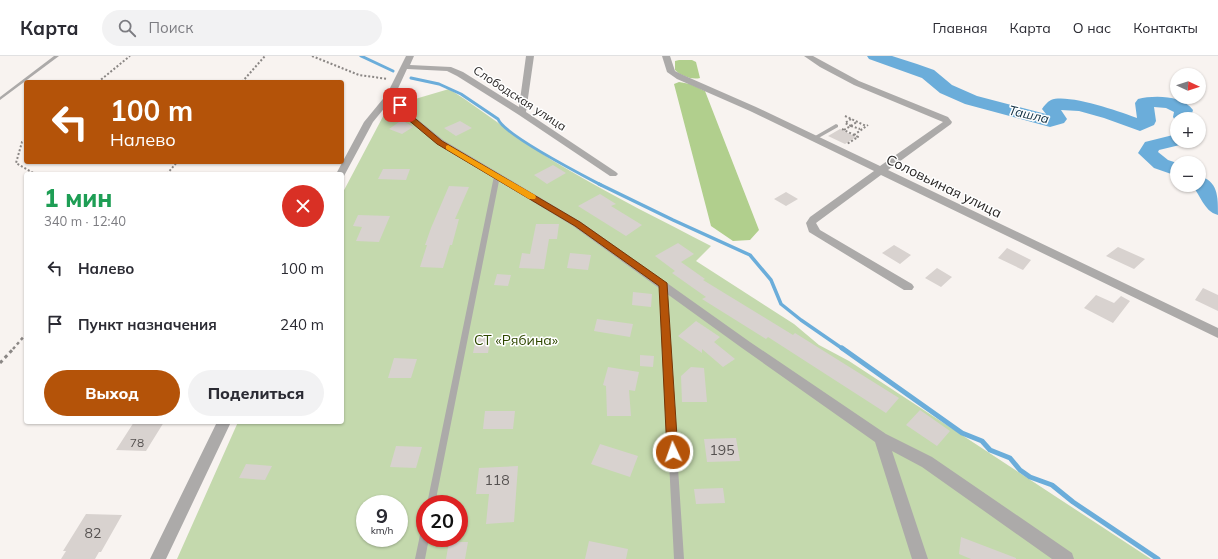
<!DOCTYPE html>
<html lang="ru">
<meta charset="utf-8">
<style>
body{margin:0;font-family:Mulish,sans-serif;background:#f2f2f3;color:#2b2b33;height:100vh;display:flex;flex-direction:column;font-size:15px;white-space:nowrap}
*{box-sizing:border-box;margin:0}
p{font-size:13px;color:#7c7c81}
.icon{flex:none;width:22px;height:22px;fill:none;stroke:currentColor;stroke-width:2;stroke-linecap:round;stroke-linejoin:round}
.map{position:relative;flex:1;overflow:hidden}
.drawer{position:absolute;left:24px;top:116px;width:320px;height:252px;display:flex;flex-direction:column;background:#fff;border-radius:4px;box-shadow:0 1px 3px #0004}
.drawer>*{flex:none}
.hud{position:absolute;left:24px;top:24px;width:320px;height:84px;border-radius:4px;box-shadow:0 1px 3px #0004;background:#b45309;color:#fff;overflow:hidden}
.needle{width:26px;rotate:93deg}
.buttons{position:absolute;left:1170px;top:12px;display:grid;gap:8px}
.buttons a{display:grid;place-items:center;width:36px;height:36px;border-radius:50%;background:#fff;box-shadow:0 1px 3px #0004;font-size:20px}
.speed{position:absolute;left:356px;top:439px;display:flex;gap:8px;font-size:20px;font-weight:700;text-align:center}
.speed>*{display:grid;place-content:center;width:52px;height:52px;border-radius:50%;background:#fff;box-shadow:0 1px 3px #0004;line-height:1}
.speed small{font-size:10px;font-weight:400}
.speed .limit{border:6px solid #d22;background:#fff;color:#111}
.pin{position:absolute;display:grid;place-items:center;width:34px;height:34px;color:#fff;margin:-17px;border-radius:8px;box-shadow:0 2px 6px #0006}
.me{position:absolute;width:44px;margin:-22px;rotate:357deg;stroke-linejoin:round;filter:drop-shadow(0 0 3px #0008)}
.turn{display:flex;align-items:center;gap:14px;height:84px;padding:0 20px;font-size:18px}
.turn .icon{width:52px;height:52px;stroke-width:2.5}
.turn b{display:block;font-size:28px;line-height:34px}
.round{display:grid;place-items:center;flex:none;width:42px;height:42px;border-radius:21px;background:#f2f2f3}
.head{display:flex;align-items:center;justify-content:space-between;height:68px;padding:0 20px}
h1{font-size:24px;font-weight:800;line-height:30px;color:#1e9e55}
.cta{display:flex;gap:8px;margin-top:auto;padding:8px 20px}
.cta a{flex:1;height:46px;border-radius:24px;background:#b45309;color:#fff;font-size:16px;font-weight:800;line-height:46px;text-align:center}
.cta a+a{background:#f2f2f3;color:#2b2b33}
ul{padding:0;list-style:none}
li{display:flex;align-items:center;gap:12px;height:56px;padding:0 20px}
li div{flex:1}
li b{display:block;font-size:15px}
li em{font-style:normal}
header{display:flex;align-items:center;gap:24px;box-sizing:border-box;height:56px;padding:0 20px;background:#fff;border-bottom:1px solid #e1e1e2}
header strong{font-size:19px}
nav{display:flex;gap:22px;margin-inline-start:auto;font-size:14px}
.search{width:280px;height:36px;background:#f2f2f3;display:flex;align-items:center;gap:10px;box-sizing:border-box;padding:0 14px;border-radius:22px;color:#7c7c81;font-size:15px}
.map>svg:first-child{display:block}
.green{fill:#c4d9ad;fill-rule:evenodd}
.forest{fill:#b1cf8d}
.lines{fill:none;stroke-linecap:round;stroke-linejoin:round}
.stream-far2{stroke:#6badda;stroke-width:3}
.stream-far1{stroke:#6badda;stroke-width:3.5}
.stream{stroke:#6badda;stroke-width:5}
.river{fill:#6badda;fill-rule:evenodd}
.building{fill:#d8d2cf}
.path-far2{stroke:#8b8785;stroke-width:2;stroke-dasharray:2 2;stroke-linecap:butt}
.path-far1{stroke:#8b8785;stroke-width:2.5;stroke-dasharray:3 3;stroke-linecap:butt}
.path{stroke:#8b8785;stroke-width:3;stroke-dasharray:3.5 3.5;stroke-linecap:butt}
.lane{fill:#acaaa9;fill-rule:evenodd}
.street{fill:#acaaa9;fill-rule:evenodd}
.route{fill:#b45309;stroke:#753606}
.slow{fill:#f59e0b}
.labels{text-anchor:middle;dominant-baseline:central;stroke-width:3;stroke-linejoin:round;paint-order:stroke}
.far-street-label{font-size:12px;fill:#292625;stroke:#fff}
.number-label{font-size:12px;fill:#555150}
.far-water-label{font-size:13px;font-style:italic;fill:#123043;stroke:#fff}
.street-label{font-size:14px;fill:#292625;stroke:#fff}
.park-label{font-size:14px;fill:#2f4800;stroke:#fff}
.near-number-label{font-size:14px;fill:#555150}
</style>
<header>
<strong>Карта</strong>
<div class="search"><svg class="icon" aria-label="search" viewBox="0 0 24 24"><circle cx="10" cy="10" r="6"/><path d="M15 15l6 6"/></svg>Поиск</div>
<nav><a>Главная</a><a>Карта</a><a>О нас</a><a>Контакты</a></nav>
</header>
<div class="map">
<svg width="1218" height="503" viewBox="0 0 1218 503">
<rect width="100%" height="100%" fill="#f8f3f0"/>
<path class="green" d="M 449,33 C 489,58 525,89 567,113 C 614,141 663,165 711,190 L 696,205 L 794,268 L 819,289 L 849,305 L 1151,503 L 177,503 L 238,366 L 342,366 L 342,138 L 388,51 ZM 365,448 L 399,448 L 399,482 L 365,482 ZM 425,448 L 459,448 L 459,482 L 425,482 Z"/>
<path class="forest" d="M 679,4 L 692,4 L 696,6 L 700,22 C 692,24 681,20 675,14 L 675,5 Z
M 679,26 L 690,28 L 705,35 L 759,174 L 750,184 L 733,185 L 711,170 L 674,28 Z"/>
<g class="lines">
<path class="stream-far2" d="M 361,0 L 393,15
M 411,22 L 439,28 L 461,38 L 498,63 C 504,79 582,119 601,129"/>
<path class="stream-far1" d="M 599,128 L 673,164 L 750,199 L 771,224 L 781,248 L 801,264 L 843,293"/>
<path class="stream" d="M 842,292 L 962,377 L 982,385 L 990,394 L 1010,402 L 1020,414 L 1030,421 L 1052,429 L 1073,446 L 1158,503"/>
<path class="river" d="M 867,0 L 892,0 L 917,8 L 934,14 L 952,29 L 977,40 L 1046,58 L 1042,53 C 1044,50 1047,46 1051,44 C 1067,37 1121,56 1137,62 L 1135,47 L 1138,43 C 1154,39 1182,39 1193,54 L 1191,61 L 1192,63 L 1177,63 L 1177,67 L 1173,61 L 1174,56 L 1166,52 L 1154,51 L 1156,65 L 1154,69 L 1140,75 L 1104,62 L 1079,55 L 1061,54 L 1067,63 L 1064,67 L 1050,71 L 965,48 L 940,37 L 922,22 L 869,3 Z
M 1177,78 L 1177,85 L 1186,85 L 1184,88 L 1159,94 L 1158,96 L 1168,104 L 1177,107 L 1177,120 L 1154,112 L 1138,97 L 1145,86 Z
M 1199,120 C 1218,125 1218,140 1218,159 C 1203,155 1201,138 1191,129 L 1199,129 Z"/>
</g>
<path class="building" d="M 402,64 L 413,71 L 402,78 L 389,73 Z
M 460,65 L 472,72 L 456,80 L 444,72 Z
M 840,73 L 856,81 L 845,88 L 828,80 Z
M 553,109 L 566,117 L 547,128 L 534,119 Z
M 383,113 L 410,113 L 406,124 L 378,123 Z
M 449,130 L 469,131 L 455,163 L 459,163 L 452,189 L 450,189 L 443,212 L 420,211 L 427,189 L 425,189 L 431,172 Z
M 786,136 L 798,143 L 786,150 L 774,143 Z
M 600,138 L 616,148 L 611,150 L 642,169 L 626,180 L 578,150 Z
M 358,159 L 390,160 L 379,186 L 356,185 L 362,171 L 353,170 Z
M 536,168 L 559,168 L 557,183 L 549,183 L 544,213 L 519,212 L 522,197 L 530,198 Z
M 678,187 L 694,198 L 681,206 L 705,223 L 703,224 L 793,279 L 795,277 L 899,342 L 886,357 L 768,281 L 766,283 L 702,243 L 706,241 L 672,217 L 675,215 L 655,200 Z
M 894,189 L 911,199 L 900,208 L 882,197 Z
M 1118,191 L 1145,203 L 1134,213 L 1106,200 Z
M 1007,192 L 1031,204 L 1023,214 L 998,202 Z
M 570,197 L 591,199 L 588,214 L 567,212 Z
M 937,212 L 952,221 L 941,231 L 925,222 Z
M 497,218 L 511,219 L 508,230 L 494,229 Z
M 1203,232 L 1218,239 L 1218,255 L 1195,244 Z
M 633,236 L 652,238 L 651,251 L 632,249 Z
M 1096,239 L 1114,247 L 1121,240 L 1130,245 L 1113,267 L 1084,252 Z
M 597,263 L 633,268 L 630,281 L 594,275 Z
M 696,265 L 720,281 L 714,286 L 735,303 L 723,311 L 702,293 L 702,297 L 678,280 Z
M 477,278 L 491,278 L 488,297 L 473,297 Z
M 640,299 L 654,300 L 653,311 L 640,310 Z
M 394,302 L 417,303 L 411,322 L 388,322 Z
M 608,311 L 639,316 L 635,335 L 629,334 L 631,360 L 607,360 L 606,330 L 603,329 Z
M 691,311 L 704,312 L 707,346 L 682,346 L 681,320 Z
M 920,354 L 950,375 L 937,390 L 906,369 Z
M 485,355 L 515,355 L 513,373 L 483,373 Z
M 134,366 L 164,366 L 146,395 L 116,394 Z
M 736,382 L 740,405 L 707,406 L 704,383 Z
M 600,388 L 638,400 L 630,421 L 591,408 Z
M 396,390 L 422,391 L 416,412 L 390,411 Z
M 246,408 L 272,410 L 265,424 L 239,422 Z
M 518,410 L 514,466 L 486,468 L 489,438 L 476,438 L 479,412 Z
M 723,432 L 725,447 L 696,448 L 694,433 Z
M 86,458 L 122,459 L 101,496 L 99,496 L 95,503 L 61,503 L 66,495 L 63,495 Z
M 961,481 L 1016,502 L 1016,503 L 971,503 L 959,498 Z
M 589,485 L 628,493 L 626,503 L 585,503 Z
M 449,486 L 468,486 L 465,503 L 446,503 Z"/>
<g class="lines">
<path class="path-far2" d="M 312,0 L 359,19 L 388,23
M 98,26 L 130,0
M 242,26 L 265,0
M 845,60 L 866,70
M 851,63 L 845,67 L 851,70
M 851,70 L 860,73
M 842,73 L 858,81 L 847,88
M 844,74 L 857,66
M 854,79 L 868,69
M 26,84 L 22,86 L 16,107 L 35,118
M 167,118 L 177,106"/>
<path class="path-far1" d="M 13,293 L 26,278"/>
<path class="path" d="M 0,307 L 14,292"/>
<path class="lane" d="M 54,0 L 59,0 L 0,44 L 0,41 Z
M 836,68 L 838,69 L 838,71 L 815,84 L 811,84 L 810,83 Z
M 497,118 L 500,120 L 435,448 L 427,448 L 494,120 Z
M 661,227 L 665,227 L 666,229 L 684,503 L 674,503 L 660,229 Z
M 425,475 L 425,482 L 429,482 L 425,503 L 415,503 L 420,479 L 422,476 Z"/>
<path class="street" d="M 406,0 L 414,0 L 410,9 L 451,11 L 463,16 L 519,51 L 526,0 L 534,0 L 526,56 L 616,116 L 618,118 L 616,120 L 610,120 L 519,59 L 457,20 L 447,15 L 407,13 L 395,39 L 411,58 L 443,84 L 581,166 L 750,286 L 886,378 L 932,401 L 1072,497 L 1074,503 L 1052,503 L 922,411 L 892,395 L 928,503 L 912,503 L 875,386 L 742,292 L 573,170 L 437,88 L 405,62 L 391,44 L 373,66 L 344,120 L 342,121 L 342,118 L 336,118 L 364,66 L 387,38 Z
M 662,0 L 670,0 L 675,15 L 683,19 L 756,51 L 880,110 L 943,66 L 854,29 L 820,11 L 804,0 L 813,0 L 859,25 L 948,61 L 952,66 L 951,68 L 888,114 L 1218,272 L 1218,282 L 881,119 L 816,167 L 820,174 L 912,228 L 914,231 L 912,234 L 904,234 L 809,176 L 806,167 L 810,161 L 874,115 L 750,55 L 677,23 L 667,16 Z
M 217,366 L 231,366 L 166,503 L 150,503 Z"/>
</g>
<path class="route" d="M 397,48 L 402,48 L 411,59 L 442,85 L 580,166 L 667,227 L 678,396 L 677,400 L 673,401 L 669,400 L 667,396 L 659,230 L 575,170 L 437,88 L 406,62 L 396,49 Z"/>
<path class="slow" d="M 448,89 L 535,139 L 536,141 L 535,143 L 529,143 L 446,93 L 446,90 Z"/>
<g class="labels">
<g class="far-street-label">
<text transform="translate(520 42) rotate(33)">Слободская улица</text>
</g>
<g class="number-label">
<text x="137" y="386">78</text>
</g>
<g class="far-water-label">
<text transform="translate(1029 58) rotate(13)">Ташла</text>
</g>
<g class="street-label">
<text transform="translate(944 130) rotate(26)">Соловьиная улица</text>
</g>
<g class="park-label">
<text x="516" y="284">СТ «Рябина»</text>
</g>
<g class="near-number-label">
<text x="722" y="394">195</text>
<text x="497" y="424">118</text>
<text x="93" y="477">82</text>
</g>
</g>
</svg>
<div class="buttons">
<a><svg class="needle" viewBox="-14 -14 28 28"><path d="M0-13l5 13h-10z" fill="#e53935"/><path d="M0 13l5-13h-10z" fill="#7c7c81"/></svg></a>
<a>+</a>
<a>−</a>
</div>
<div class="speed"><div>9<small>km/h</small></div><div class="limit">20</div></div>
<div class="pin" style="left:400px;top:49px;background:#d93025"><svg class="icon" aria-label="arrive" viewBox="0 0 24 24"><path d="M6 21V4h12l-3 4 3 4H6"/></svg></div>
<svg class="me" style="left:673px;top:396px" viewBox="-20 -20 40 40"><circle r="17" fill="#b45309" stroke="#fff" stroke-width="3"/><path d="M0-11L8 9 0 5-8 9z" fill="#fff"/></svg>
<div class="hud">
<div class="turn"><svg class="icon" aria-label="left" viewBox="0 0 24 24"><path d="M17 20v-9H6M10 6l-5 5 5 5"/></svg><div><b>100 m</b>Налево</div></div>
</div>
<section class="drawer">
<div class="head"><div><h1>1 мин</h1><p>340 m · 12:40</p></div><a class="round" style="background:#d93025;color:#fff"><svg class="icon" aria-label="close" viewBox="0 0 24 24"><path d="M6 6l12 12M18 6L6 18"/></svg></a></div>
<ul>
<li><svg class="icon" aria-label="left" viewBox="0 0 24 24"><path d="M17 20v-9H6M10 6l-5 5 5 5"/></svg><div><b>Налево</b></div><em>100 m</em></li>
<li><svg class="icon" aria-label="arrive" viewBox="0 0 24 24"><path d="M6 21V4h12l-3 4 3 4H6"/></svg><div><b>Пункт назначения</b></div><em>240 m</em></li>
</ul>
<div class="cta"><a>Выход</a><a>Поделиться</a></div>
</section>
</div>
